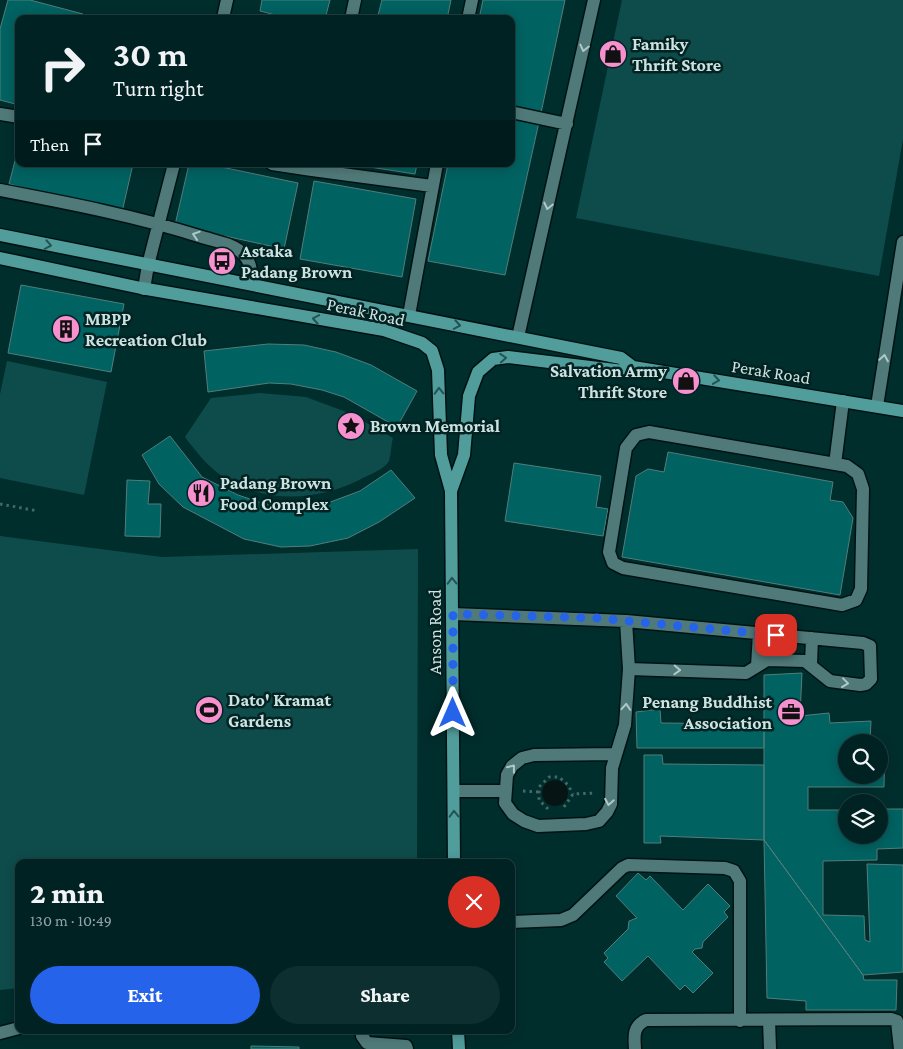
<!DOCTYPE html>
<meta charset="utf-8">
<style>
body{margin:0;font-family:"Crimson Pro",serif;background:#0e2f2f;color:#f1f3f6;height:100vh;display:flex;flex-direction:column;font-size:19px;white-space:nowrap}
*{box-sizing:border-box;margin:0}
p{font-size:16px;color:#95a4a5}
.icon{flex:none;width:28px;height:28px;fill:none;stroke:currentColor;stroke-width:2;stroke-linecap:round;stroke-linejoin:round}
.map{position:relative;flex:1;overflow:hidden}
.drawer{position:absolute;left:15px;top:859px;width:500px;height:175px;display:flex;flex-direction:column;background:#022;border-radius:10px;box-shadow:0 2px 12px #0003,0 0 0 1px #223f40}
.drawer>*{flex:none}
.hud{position:absolute;left:15px;top:15px;width:500px;height:152px;border-radius:10px;box-shadow:0 2px 12px #0003,0 0 0 1px #223f40;background:#022;color:#f1f3f6;overflow:hidden}
.buttons{position:absolute;left:838px;top:734px;display:grid;gap:10px}
.buttons a{display:grid;place-items:center;width:50px;height:50px;border-radius:50%;background:#022;box-shadow:0 2px 12px #0003,0 0 0 1px #223f40;font-size:25px}
.pin{position:absolute;display:grid;place-items:center;width:42px;height:42px;color:#fff;margin:-21px;border-radius:10px;box-shadow:0 2px 8px #0006}
.me{position:absolute;width:55px;margin:-28px;rotate:0deg;stroke-linejoin:round;filter:drop-shadow(0 0 4px #0008)}
.turn{display:flex;align-items:center;gap:18px;height:105px;padding:0 15px;font-size:22px}
.turn .icon{width:65px;height:65px;stroke-width:2.5}
.turn b{display:block;font-size:35px;line-height:42px}
.then{display:flex;align-items:center;height:48px;padding:0 15px;background:#0003;gap:10px;font-size:19px}
.round{display:grid;place-items:center;flex:none;width:52px;height:52px;border-radius:26px;background:#0e2f2f}
.head{display:flex;align-items:center;justify-content:space-between;height:85px;padding:0 15px}
h1{font-size:30px;font-weight:800;line-height:38px}
.primary-button{display:flex;gap:10px;margin-top:auto;padding:10px 15px}
.primary-button a{flex:1;height:58px;border-radius:30px;background:#2563eb;color:#fff;font-size:20px;font-weight:800;line-height:58px;text-align:center}
.primary-button a+a{background:#0e2f2f;color:#f1f3f6}
.map>svg:first-child{display:block}
.green{fill:#0e4c4b}
.water{fill:#071414}
.building{fill:#006261;stroke:#537d7b}
.lines{fill:none;stroke-linecap:round;stroke-linejoin:round}
.minor-casing{stroke:#011313;stroke-width:15}
.major-casing{stroke:#011313;stroke-width:15}
.path{stroke:#436968;stroke-width:3;stroke-dasharray:2.5 4;stroke-linecap:butt}
.minor{stroke:#507a79;stroke-width:12}
.major{stroke:#519d9c;stroke-width:12}
.oneway{stroke:#aec9c8}
.oneway2{stroke:#225453}
.route{stroke:#2563eb;stroke-width:9;stroke-dasharray:0 16.2}
.labels{text-anchor:middle;dominant-baseline:central;stroke-width:5;stroke-linejoin:round;paint-order:stroke}
.poi-label{font-size:18px;font-weight:bold;fill:#cde3e2;stroke:#022322;text-anchor:start}
.street-label{font-size:18px;fill:#cde3e2;stroke:#022322}
</style>
<div class="map">
<svg width="903" height="1049" viewBox="0 0 903 1049">
<rect width="100%" height="100%" fill="#002e2d"/>
<path class="green" d="M 622,0 L 903,0 L 903,139 L 879,276 L 576,218 Z
M 7,361 L 107,382 L 84,495 L 0,478 L 0,394 Z
M 260,393 L 306,397 L 349,413 L 393,438 C 391,445 391,455 389,461 C 385,468 374,473 367,476 C 323,500 269,506 225,478 C 208,467 197,453 185,437 L 211,398 Z
M 0,536 L 162,557 L 418,549 L 417,862 L 19,862 L 19,988 L 0,990 Z"/>
<path class="water" d="M542 793a13 13 0 1 1 26 0a13 13 0 1 1-26 0Z"/>
<path class="building" d="M 8,0 L 30,0 L 83,14 L 82,19 L 19,19 L 19,105 L 0,100 L 0,29 Z
M 262,0 L 330,0 L 325,19 L 291,19 L 260,11 Z
M 382,0 L 451,0 L 447,19 L 377,19 Z
M 483,0 L 565,0 L 541,113 L 511,106 L 511,19 L 479,19 Z
M 511,116 L 539,122 L 505,275 L 428,261 L 448,164 L 511,164 Z
M 19,145 L 19,164 L 133,164 L 122,212 L 9,184 Z
M 189,164 L 207,164 L 298,183 L 284,249 L 175,225 Z
M 350,164 L 417,164 L 415,174 Z
M 314,181 L 416,199 L 402,277 L 300,259 Z
M 21,285 L 124,304 L 111,372 L 8,353 Z
M 268,344 L 304,345 L 336,352 L 371,365 L 417,391 L 397,427 L 344,397 L 322,390 L 291,384 L 269,383 L 208,392 L 204,351 Z
M 170,436 L 202,477 L 238,495 L 262,503 L 287,508 L 325,504 L 360,491 L 391,470 L 415,498 L 379,522 L 348,538 L 310,546 L 281,547 L 244,539 L 183,507 L 159,484 L 142,455 Z
M 668,452 L 833,482 L 830,500 L 843,502 L 853,518 L 840,595 L 622,557 L 636,476 L 648,469 L 664,472 Z
M 514,463 L 601,476 L 596,507 L 608,509 L 603,536 L 505,521 Z
M 127,480 L 150,481 L 148,504 L 161,504 L 160,537 L 125,536 Z
M 802,673 L 800,716 L 829,713 L 830,723 L 871,721 L 870,742 L 846,742 L 846,775 L 879,775 L 879,746 L 885,746 L 884,787 L 808,787 L 808,810 L 846,810 L 846,835 L 879,835 L 879,809 L 903,809 L 903,848 L 877,849 L 877,860 L 823,861 L 823,915 L 864,916 L 865,940 L 870,942 L 867,864 L 903,865 L 903,972 L 863,975 L 764,840 L 764,675 Z
M 660,709 L 661,723 L 764,724 L 764,748 L 637,748 L 636,712 Z
M 644,755 L 662,755 L 663,764 L 764,765 L 764,840 L 660,836 L 661,843 L 644,843 Z
M 764,840 L 863,975 L 864,980 L 897,980 L 896,1010 L 806,1010 L 806,1001 L 767,998 Z
M 638,873 L 646,880 L 650,876 L 683,910 L 708,884 L 730,906 L 724,912 L 728,917 L 703,942 L 702,948 L 695,949 L 692,952 L 713,973 L 693,993 L 685,985 L 680,990 L 648,956 L 622,981 L 604,962 L 608,958 L 604,953 L 628,929 L 629,921 L 637,918 L 616,896 Z
M 251,1046 L 299,1047 L 299,1049 L 251,1049 Z"/>
<g class="lines">
<defs>
<path id="minor" d="M 223,18 L 227,0
M 351,19 L 355,0
M 468,19 L 472,0
M 511,112 L 567,124
M 0,114 L 19,117
M 272,164 L 312,170
M 313,164 L 312,170 L 432,186
M 0,190 C 68,203 136,216 202,237 C 215,241 235,244 244,255 C 252,263 252,274 251,284
M 144,289 L 148,265 L 174,164
M 409,315 L 437,164
M 518,337 L 594,0
M 877,406 L 903,242
M 649,432 L 847,466 L 858,474 L 863,489 L 861,589 L 856,600 L 842,605 L 623,568 L 613,563 L 609,552 L 626,448 L 636,435 Z
M 835,464 L 843,401
M 453,614 L 626,621 L 629,669 L 625,725 L 612,768 L 611,804 L 607,812 L 599,821 L 586,824 L 538,826 L 524,821 L 513,814 L 505,803 L 507,775 L 512,766 L 522,758 L 534,755 L 615,754
M 626,621 L 863,643 L 870,646 L 871,679 L 866,684 L 860,685 L 830,681 L 805,661 L 767,660 L 746,673 L 629,669
M 811,664 L 812,638
M 757,666 L 759,633
M 454,791 L 505,791
M 511,922 L 561,920 L 573,915 L 622,868 L 628,865 L 725,868 L 734,871 L 740,881 L 740,1021
M 769,1020 L 770,1049
M 362,1030 L 362,1036 L 367,1043 L 406,1046 L 407,1049
M 0,1033 L 19,1028
M 635,1049 C 634,1036 633,1026 646,1020 L 891,1019 L 897,1021 L 900,1049"/>
<path id="major" d="M 0,235 L 621,358 L 633,367 L 903,411
M 0,258 L 141,288 L 384,330 L 422,343 L 432,351 L 438,370 L 441,455 L 451,491 L 454,862
M 451,491 L 464,455 L 469,396 L 478,372 L 493,359 L 508,357 L 623,371 L 633,367
M 458,1030 L 459,1049"/>
</defs>
<use href="#minor" class="minor-casing"/>
<use href="#major" class="major-casing"/>
<path class="path" d="M 0,504 L 38,511
M 523,791 L 540,792
M 564,807 L 573,794 L 595,793
M 548,809 L 539,800 L 539,787 L 549,777 L 559,777 L 568,785 L 573,794"/>
<use href="#minor" class="minor"/>
<use href="#major" class="major"/>
</g>
<defs><path id="oneway-chevron" d="M-2-3.5L2.5 0L-2 3.5" fill="none" stroke-width="1.6" stroke-linecap="round" stroke-linejoin="round" transform="scale(1.25)"/></defs>
<g class="oneway">
<use href="#oneway-chevron" transform="translate(584 48) rotate(103)"/>
<use href="#oneway-chevron" transform="translate(548 206) rotate(103)"/>
<use href="#oneway-chevron" transform="translate(196 235) rotate(-162)"/>
<use href="#oneway-chevron" transform="translate(884 358) rotate(-81)"/>
<use href="#oneway-chevron" transform="translate(677 670) rotate(2)"/>
<use href="#oneway-chevron" transform="translate(845 683) rotate(7)"/>
<use href="#oneway-chevron" transform="translate(626 707) rotate(-86)"/>
<use href="#oneway-chevron" transform="translate(512 768) rotate(-52)"/>
<use href="#oneway-chevron" transform="translate(609 802) rotate(100)"/>
</g>
<g class="oneway2">
<use href="#oneway-chevron" transform="translate(48 245) rotate(11)"/>
<use href="#oneway-chevron" transform="translate(316 319) rotate(-170)"/>
<use href="#oneway-chevron" transform="translate(457 325) rotate(10)"/>
<use href="#oneway-chevron" transform="translate(503 358) rotate(-4)"/>
<use href="#oneway-chevron" transform="translate(716 380) rotate(9)"/>
<use href="#oneway-chevron" transform="translate(439 391) rotate(-92)"/>
<use href="#oneway-chevron" transform="translate(452 581) rotate(-91)"/>
<use href="#oneway-chevron" transform="translate(454 814) rotate(-91)"/>
</g>
<g class="lines">
<path class="route" d="M 453,713 L 453,614 L 596,618 L 776,635"/>
</g>
<defs>
<symbol id="shop-disc" viewBox="-11 -11 22 22"><circle r="9.5" fill="#f690cf" stroke="#022322"/><path d="M-5-2.5h2.3a2.7 3.5 0 0 1 5.4 0H5L5.5 6h-11ZM-1.5-2.5h3a1.5 2.3 0 0 0-3 0Z" fill="#111"/></symbol>
<symbol id="bus-disc" viewBox="-11 -11 22 22"><circle r="9.5" fill="#f690cf" stroke="#022322"/><path d="M-5-6H5V4H4V6H2V4H-2V6H-4V4H-5ZM-3.5-4V0h7V-4ZM-3.5 1.2v1.5H-2V1.2ZM2 1.2v1.5H3.5V1.2Z" fill="#111"/></symbol>
<symbol id="building-disc" viewBox="-11 -11 22 22"><circle r="9.5" fill="#f690cf" stroke="#022322"/><path d="M-4-6H4V6H1V3H-1V6H-4ZM-2.5-4.3h1.7v1.8h-1.7ZM.8-4.3h1.7v1.8H.8ZM-2.5-1h1.7V.8h-1.7ZM.8-1h1.7V.8H.8Z" fill="#111"/></symbol>
<symbol id="sight-disc" viewBox="-11 -11 22 22"><circle r="9.5" fill="#f690cf" stroke="#022322"/><path d="M0-6L1.8-2.2L6-1.7L2.9 1.2L3.7 5.4L0 3.3L-3.7 5.4L-2.9 1.2L-6-1.7L-1.8-2.2Z" fill="#111"/></symbol>
<symbol id="restaurant-disc" viewBox="-11 -11 22 22"><circle r="9.5" fill="#f690cf" stroke="#022322"/><path d="M-5-6h1v4h1v-4h1v4h1v-4h1v5L-1.5 .5V6h-2V.5L-5-1ZM5-6V6H3V1.5H1.5Q1.5-4 5-6Z" fill="#111"/></symbol>
<symbol id="stadium-disc" viewBox="-11 -11 22 22"><circle r="9.5" fill="#f690cf" stroke="#022322"/><path d="M0-5a6.5 5 0 1 0 0 10a6.5 5 0 1 0 0-10ZM-3.5-1.8h7v3.6h-7Z" fill="#111"/></symbol>
<symbol id="office-disc" viewBox="-11 -11 22 22"><circle r="9.5" fill="#f690cf" stroke="#022322"/><path d="M-6-3h4V-5.5h4V-3h4V5H-6ZM-1-4.5V-3h2v-1.5ZM-6 0V1H6V0Z" fill="#111"/></symbol>
</defs>
<g fill-rule="evenodd">
<use href="#shop-disc" x="597" y="38" width="32" height="32"/>
<use href="#bus-disc" x="206" y="245" width="32" height="32"/>
<use href="#building-disc" x="50" y="313" width="32" height="32"/>
<use href="#shop-disc" x="670" y="365" width="32" height="32"/>
<use href="#sight-disc" x="335" y="410" width="32" height="32"/>
<use href="#restaurant-disc" x="185" y="477" width="32" height="32"/>
<use href="#stadium-disc" x="193" y="694" width="32" height="32"/>
<use href="#office-disc" x="775" y="696" width="32" height="32"/>
</g>
<g class="labels">
<g class="poi-label">
<text x="632" y="44">Famiky<tspan x="632" dy="21">Thrift Store</tspan></text>
<text x="241" y="251">Astaka<tspan x="241" dy="21">Padang Brown</tspan></text>
<text x="85" y="319">MBPP<tspan x="85" dy="21">Recreation Club</tspan></text>
<text x="667" y="371" text-anchor="end">Salvation Army<tspan x="667" dy="21">Thrift Store</tspan></text>
<text x="370" y="426">Brown Memorial</text>
<text x="220" y="483">Padang Brown<tspan x="220" dy="21">Food Complex</tspan></text>
<text x="228" y="700">Dato' Kramat<tspan x="228" dy="21">Gardens</tspan></text>
<text x="772" y="702" text-anchor="end">Penang Buddhist<tspan x="772" dy="21">Association</tspan></text>
</g>
<g class="street-label">
<text transform="translate(366 312) rotate(12)">Perak Road</text>
<text transform="translate(771 372) rotate(9)">Perak Road</text>
<text transform="translate(435 632) rotate(-90)">Anson Road</text>
</g>
</g>
</svg>
<div class="buttons">
<a><svg class="icon" aria-label="search" viewBox="0 0 24 24"><circle cx="10" cy="10" r="6"/><path d="M15 15l6 6"/></svg></a>
<a><svg class="icon" aria-label="layers" viewBox="0 0 24 24"><path d="M12 4l9 5-9 5-9-5zM3 14l9 5 9-5"/></svg></a>
</div>
<div class="pin" style="left:776px;top:635px;background:#d93025"><svg class="icon" aria-label="arrive" viewBox="0 0 24 24"><path d="M6 21V4h12l-3 4 3 4H6"/></svg></div>
<svg class="me" style="left:453px;top:713px" viewBox="-20 -20 40 40"><path d="M0-17L14 15 0 8-14 15z" fill="#2563eb" stroke="#fff" stroke-width="4"/></svg>
<div class="hud">
<div class="turn"><svg class="icon" aria-label="right" viewBox="0 0 24 24"><path d="M7 20v-9h11M14 6l5 5-5 5"/></svg><div><b>30 m</b>Turn right</div></div>
<div class="then">Then<svg class="icon" aria-label="arrive" viewBox="0 0 24 24"><path d="M6 21V4h12l-3 4 3 4H6"/></svg></div>
</div>
<section class="drawer">
<div class="head"><div><h1>2 min</h1><p>130 m · 10:49</p></div><a class="round" style="background:#d93025;color:#fff"><svg class="icon" aria-label="close" viewBox="0 0 24 24"><path d="M6 6l12 12M18 6L6 18"/></svg></a></div>
<div class="primary-button"><a>Exit</a><a>Share</a></div>
</section>
</div>
